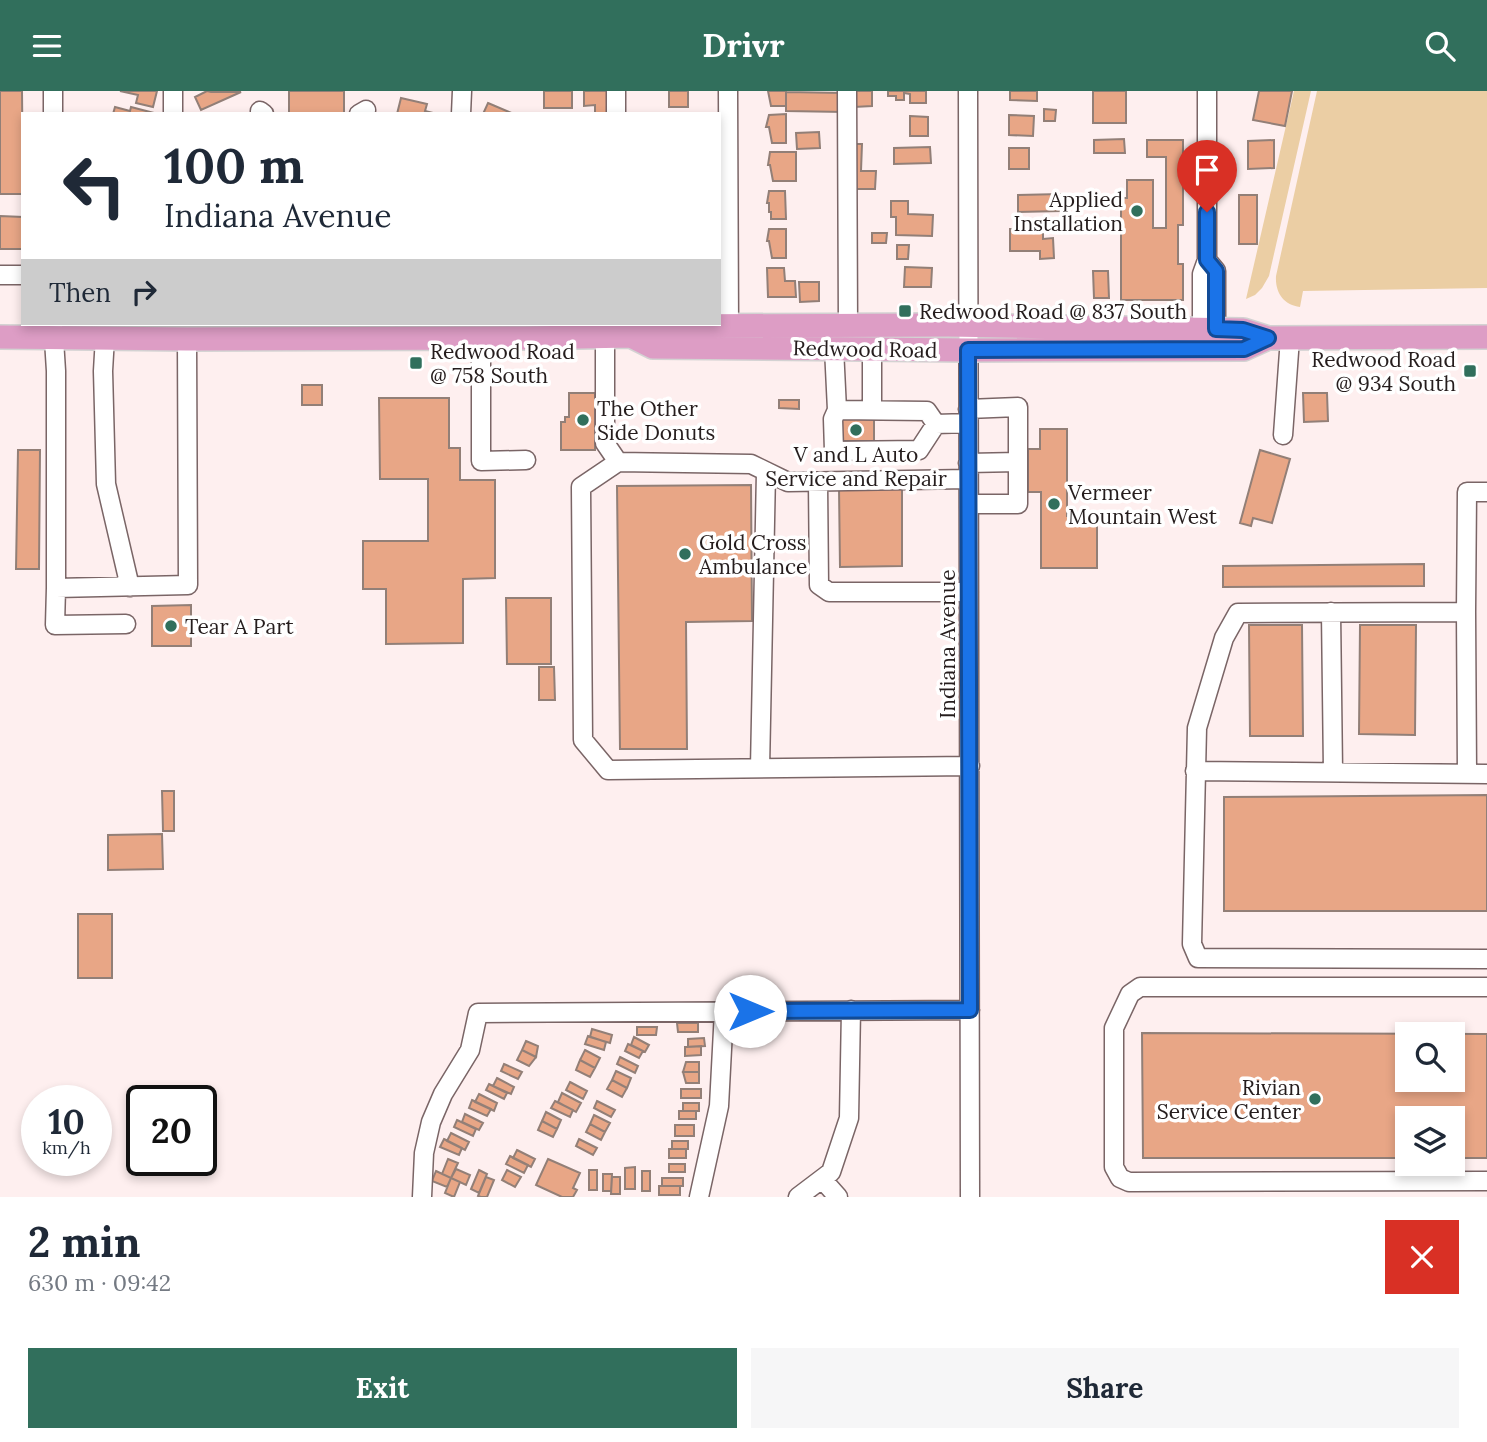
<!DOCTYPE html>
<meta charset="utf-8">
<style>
body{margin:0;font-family:Lora,serif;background:#f6f6f7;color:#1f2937;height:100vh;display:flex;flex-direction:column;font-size:26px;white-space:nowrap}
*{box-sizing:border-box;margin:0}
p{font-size:23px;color:#747a83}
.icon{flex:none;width:38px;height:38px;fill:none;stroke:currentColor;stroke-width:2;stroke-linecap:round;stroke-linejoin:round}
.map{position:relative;height:1106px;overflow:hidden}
.details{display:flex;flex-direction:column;background:#fff;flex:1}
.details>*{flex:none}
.top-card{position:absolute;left:21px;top:21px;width:700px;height:214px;border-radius:0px;box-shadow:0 4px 10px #0003;background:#fff;color:#1f2937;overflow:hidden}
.tools{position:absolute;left:1395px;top:931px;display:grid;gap:14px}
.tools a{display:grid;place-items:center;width:70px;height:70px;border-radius:0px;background:#fff;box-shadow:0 4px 10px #0003;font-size:35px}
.speed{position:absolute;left:21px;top:994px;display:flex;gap:14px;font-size:35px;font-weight:700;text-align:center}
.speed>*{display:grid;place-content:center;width:91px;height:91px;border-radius:50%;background:#fff;box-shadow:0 4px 10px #0003;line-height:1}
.speed small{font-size:18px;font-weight:400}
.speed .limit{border:4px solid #111;border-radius:10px;background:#fff;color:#111}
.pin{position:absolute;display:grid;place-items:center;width:60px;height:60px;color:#fff;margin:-72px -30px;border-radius:50% 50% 50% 0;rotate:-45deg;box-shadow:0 0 7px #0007}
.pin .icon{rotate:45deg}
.me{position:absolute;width:77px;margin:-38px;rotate:90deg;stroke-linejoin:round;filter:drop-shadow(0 0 5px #0008)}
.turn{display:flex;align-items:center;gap:24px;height:147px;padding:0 28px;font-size:32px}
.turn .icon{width:91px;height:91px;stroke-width:2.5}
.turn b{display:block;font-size:49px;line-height:60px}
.then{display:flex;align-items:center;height:66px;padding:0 28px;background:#0003;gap:14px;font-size:26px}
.round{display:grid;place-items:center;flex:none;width:74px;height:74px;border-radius:0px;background:#f6f6f7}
.overview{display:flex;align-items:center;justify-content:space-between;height:119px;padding:0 28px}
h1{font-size:42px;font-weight:700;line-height:52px}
.primary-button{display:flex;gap:14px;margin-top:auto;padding:14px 28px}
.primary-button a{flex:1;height:80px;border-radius:0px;background:#316f5c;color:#fff;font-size:28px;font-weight:700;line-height:80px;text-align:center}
.primary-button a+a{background:#f6f6f7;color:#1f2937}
header{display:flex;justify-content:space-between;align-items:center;height:91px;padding:0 28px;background:#316f5c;color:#fff;font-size:32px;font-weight:700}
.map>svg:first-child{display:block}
.green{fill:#ebcea4}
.building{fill:#e8a686;stroke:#927f77;stroke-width:2;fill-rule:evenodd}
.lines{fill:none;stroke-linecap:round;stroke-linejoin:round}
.minor-casing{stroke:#7a6566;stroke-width:21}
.major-casing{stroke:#d3d2d2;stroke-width:26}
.minor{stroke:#fff;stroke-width:18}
.major{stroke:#dd9dc5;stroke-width:23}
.route-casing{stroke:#114b97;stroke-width:18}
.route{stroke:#1a73e8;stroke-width:12}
.poi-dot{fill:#316f5c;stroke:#fff;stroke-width:2.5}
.labels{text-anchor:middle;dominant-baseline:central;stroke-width:7;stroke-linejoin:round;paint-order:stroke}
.poi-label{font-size:21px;fill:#251d1d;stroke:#fff;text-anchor:start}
.street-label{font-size:21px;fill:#251d1d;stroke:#fff}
</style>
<header><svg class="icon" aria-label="menu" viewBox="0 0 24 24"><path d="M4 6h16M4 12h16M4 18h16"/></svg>Drivr<svg class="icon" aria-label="search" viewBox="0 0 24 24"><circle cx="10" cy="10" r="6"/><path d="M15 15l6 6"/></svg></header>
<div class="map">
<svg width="1487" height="1106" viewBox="0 0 1487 1106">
<rect width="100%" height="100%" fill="#feefef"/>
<path class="green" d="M 1294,0 L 1311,0 L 1269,185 L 1262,197 L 1255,204 L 1246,208 Z
M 1317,0 L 1487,0 L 1487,197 L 1303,200 L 1300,216 C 1284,214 1275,202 1276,185 Z"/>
<path class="building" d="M 0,0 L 22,0 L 23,103 L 0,103 Z
M 120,0 L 157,0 L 153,16 L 136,12 L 138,4 Z
M 207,0 L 211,1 L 241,1 L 201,19 L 195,6 Z
M 289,0 L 344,0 L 344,23 L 289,23 Z
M 544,0 L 572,0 L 572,17 L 544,17 Z
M 584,0 L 614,0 L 614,22 L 595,23 L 595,14 L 584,15 Z
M 669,0 L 688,0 L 688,16 L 669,16 Z
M 768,0 L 786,0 L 786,15 L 771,15 Z
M 854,0 L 872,0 L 872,15 L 854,16 Z
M 888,0 L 926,0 L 926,12 L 910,12 L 910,3 L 904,2 L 904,9 L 896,9 L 896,5 L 888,5 Z
M 1010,0 L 1037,0 L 1037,10 L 1010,9 Z
M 1093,0 L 1126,0 L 1126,32 L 1093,32 Z
M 1259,0 L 1292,0 L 1285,35 L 1253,29 Z
M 786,1 L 844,2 L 844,21 L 786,20 Z
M 401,7 L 427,13 L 425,20 L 437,23 L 397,23 Z
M 488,12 L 514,23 L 483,23 Z
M 115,16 L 130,20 L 131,16 L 154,22 L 113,23 Z
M 1044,18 L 1056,19 L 1055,30 L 1044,30 Z
M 786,23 L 786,52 L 772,52 L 769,36 L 766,36 L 769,24 Z
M 1009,24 L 1034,25 L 1033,45 L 1009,44 Z
M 910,25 L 928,26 L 928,45 L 910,45 Z
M 819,41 L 820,57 L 797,58 L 796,42 Z
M 1124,48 L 1125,62 L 1094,62 L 1094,49 Z
M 1147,49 L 1183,49 L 1183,134 L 1178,134 L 1178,173 L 1183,173 L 1183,209 L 1121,209 L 1121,107 L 1127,107 L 1127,89 L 1153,89 L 1153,137 L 1166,137 L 1166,66 L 1147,66 Z
M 1274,49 L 1274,77 L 1248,78 L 1248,50 Z
M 854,53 L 862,53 L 861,80 L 876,80 L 875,98 L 853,98 Z
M 930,56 L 931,72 L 894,73 L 894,57 Z
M 1009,57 L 1029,57 L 1029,78 L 1009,78 Z
M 770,61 L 796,61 L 796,90 L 773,90 L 770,74 L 768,74 Z
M 769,100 L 785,100 L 786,128 L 771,128 L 771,121 L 769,121 L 769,112 L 767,112 Z
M 1061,103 L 1061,120 L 1018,121 L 1018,104 Z
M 1239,104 L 1257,104 L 1257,153 L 1239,153 Z
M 891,110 L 908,110 L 908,123 L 933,124 L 932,145 L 896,144 L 896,126 L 891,126 Z
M 0,125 L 23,126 L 23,158 L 0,158 Z
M 769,138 L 786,138 L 786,167 L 772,167 L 769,150 L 767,150 Z
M 1010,138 L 1043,138 L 1043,148 L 1053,147 L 1054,167 L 1040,168 L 1040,160 L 1010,160 Z
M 872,142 L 887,142 L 886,152 L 872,152 Z
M 897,154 L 909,154 L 908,168 L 897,168 Z
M 905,176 L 932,177 L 931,196 L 904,196 Z
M 767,177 L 784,177 L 785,190 L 795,190 L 796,206 L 768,206 Z
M 1093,180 L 1108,180 L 1109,207 L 1094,207 Z
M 799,191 L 819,191 L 819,210 L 800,211 Z
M 302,294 L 322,294 L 322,314 L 302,314 Z
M 569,302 L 595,302 L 595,359 L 561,359 L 561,331 L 565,331 L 565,326 L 569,326 Z
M 1303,302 L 1327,302 L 1328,330 L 1304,331 Z
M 379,307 L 449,307 L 449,357 L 460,357 L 460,389 L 495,389 L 495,487 L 463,488 L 463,552 L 386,553 L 386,498 L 363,498 L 363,450 L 428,450 L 428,388 L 380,388 Z
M 779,309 L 799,309 L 799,318 L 779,317 Z
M 838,327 L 874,327 L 874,350 L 838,350 Z
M 1040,338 L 1067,338 L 1067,425 L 1097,425 L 1097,477 L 1041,477 L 1041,401 L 1028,401 L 1028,358 L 1040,358 Z
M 18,359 L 40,359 L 39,478 L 16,478 Z
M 1260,359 L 1290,368 L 1272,432 L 1253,427 L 1251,435 L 1240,432 Z
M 751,394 L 752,530 L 686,531 L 687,658 L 620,658 L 617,395 Z
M 902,396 L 902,475 L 840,476 L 839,397 Z
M 1424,473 L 1424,495 L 1223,496 L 1223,475 Z
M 506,507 L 551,507 L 551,573 L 507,573 Z
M 191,514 L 191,555 L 152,555 L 152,515 Z
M 1249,534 L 1302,534 L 1303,645 L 1250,645 Z
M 1360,534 L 1416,534 L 1415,644 L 1359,643 Z
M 539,576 L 554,576 L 555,609 L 539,609 Z
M 162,700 L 174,700 L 174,740 L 163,740 Z
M 1487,704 L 1487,820 L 1224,820 L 1224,706 Z
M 162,743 L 163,778 L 108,779 L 108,744 Z
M 78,823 L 112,823 L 112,887 L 78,887 Z
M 677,932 L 698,932 L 698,941 L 678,941 Z
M 637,936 L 657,936 L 656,944 L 637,944 Z
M 592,938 L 612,944 L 610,952 L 590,946 Z
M 1142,942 L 1487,943 L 1487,1067 L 1452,1067 L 1452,1027 L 1407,1027 L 1407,1067 L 1143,1067 ZM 1407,943 L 1452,943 L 1452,989 L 1407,989 Z
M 588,945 L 606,951 L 604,959 L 585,953 Z
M 634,946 L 649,954 L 645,961 L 631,954 Z
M 704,947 L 705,955 L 688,956 L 688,948 Z
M 526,950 L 538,955 L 536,966 L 522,959 Z
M 628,953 L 643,960 L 639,967 L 625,960 Z
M 701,955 L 701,964 L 685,965 L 685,956 Z
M 522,959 L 536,966 L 529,975 L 517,969 Z
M 585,959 L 600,967 L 595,977 L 580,969 Z
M 620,966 L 638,975 L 635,982 L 617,973 Z
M 580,969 L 595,977 L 590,986 L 576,979 Z
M 686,971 L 699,971 L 699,981 L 683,981 Z
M 504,973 L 522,981 L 518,988 L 501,980 Z
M 616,980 L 631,987 L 627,997 L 612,989 Z
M 683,981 L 699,981 L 699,992 L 686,992 Z
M 497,987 L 514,996 L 511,1003 L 493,995 Z
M 612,989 L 627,997 L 622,1006 L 607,998 Z
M 570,991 L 587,1000 L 583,1008 L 566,999 Z
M 489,993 L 507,1002 L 504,1008 L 486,999 Z
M 681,998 L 701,998 L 701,1007 L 681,1007 Z
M 562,1002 L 581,1012 L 576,1021 L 558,1011 Z
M 479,1003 L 497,1012 L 494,1020 L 475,1011 Z
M 472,1009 L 491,1018 L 487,1025 L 469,1017 Z
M 555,1010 L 573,1019 L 570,1026 L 551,1017 Z
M 597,1010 L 615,1019 L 611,1026 L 594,1017 Z
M 683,1012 L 699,1012 L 699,1020 L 683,1020 Z
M 679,1020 L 696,1020 L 696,1028 L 679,1028 Z
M 546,1021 L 561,1029 L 557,1038 L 542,1030 Z
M 465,1023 L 483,1032 L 479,1039 L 462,1031 Z
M 594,1024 L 610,1032 L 605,1041 L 590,1033 Z
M 457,1029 L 476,1038 L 473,1045 L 454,1036 Z
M 542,1030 L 557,1038 L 553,1046 L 538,1039 Z
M 590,1033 L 605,1041 L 601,1049 L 586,1041 Z
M 675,1034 L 694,1034 L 694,1045 L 675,1045 Z
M 451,1042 L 469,1051 L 465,1059 L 447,1050 Z
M 444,1048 L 462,1057 L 459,1064 L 440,1056 Z
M 579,1048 L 597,1057 L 593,1064 L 576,1055 Z
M 672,1050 L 688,1050 L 688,1058 L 672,1058 Z
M 669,1058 L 686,1058 L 686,1067 L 669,1067 Z
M 517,1059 L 535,1068 L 531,1076 L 513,1067 Z
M 510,1065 L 528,1074 L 524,1082 L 506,1073 Z
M 448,1068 L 458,1072 L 451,1087 L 442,1083 Z
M 548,1068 L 580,1082 L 573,1097 L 577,1099 L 573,1106 L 562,1106 L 536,1094 Z
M 669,1073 L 685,1073 L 685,1081 L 669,1081 Z
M 635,1076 L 635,1098 L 625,1098 L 625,1077 Z
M 456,1078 L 470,1084 L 466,1094 L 451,1087 Z
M 479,1079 L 487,1083 L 479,1102 L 471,1098 Z
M 507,1079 L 521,1086 L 515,1096 L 502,1089 Z
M 589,1079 L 597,1079 L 597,1099 L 589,1099 Z
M 436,1080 L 451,1087 L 447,1096 L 432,1090 Z
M 642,1080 L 650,1080 L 650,1100 L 642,1100 Z
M 603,1083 L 612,1083 L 611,1100 L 603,1100 Z
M 486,1086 L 494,1089 L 487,1106 L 481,1106 L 478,1105 Z
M 612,1086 L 620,1086 L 620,1103 L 611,1103 Z
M 451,1087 L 460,1091 L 454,1106 L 445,1102 Z
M 662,1087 L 683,1087 L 683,1095 L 662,1095 Z
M 659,1095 L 680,1095 L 680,1104 L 659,1104 Z"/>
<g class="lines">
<defs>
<path id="minor" d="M 616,0 L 616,23
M 728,0 L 729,236
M 847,0 L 848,235
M 968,0 L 970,1106
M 260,20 L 264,23
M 53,23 L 53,0
M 173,23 L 173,0
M 359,23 L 366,19
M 461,23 L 462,0
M 1207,169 L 1216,180 L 1216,238
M 0,184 L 23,184
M 53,233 L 56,280 L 56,497 L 188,494 L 187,248
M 1202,237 L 1202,183 L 1207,169 L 1207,0
M 605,245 L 605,352 L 618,371
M 105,246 L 103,280 L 106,393 L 130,496
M 481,247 L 481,370 L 526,369
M 834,257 L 837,319 L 927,320 L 936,333 L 968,332
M 872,258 L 872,319
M 968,318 L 1018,316 L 1018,413 L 969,413
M 837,319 L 833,328 L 834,360 L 919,359 L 936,333
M 1283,344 L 1290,247
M 968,372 L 1018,371
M 968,388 L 788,391 L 751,373 L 618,371 L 581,396 L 583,649 L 608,679 L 970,675
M 818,391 L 819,494 L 829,501 L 969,501
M 1487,401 L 1467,401 L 1466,521 L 1238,522 L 1224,547 L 1197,637 L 1192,853 L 1198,867 L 1487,868
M 56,497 L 55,534 L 126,533
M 1331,521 L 1333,680
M 1466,521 L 1467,683
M 760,677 L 766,381
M 1195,680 L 1487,683
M 1487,896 L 1140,896 L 1130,903 L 1114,937 L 1114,1076 L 1120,1087 L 1129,1091 L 1487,1090
M 822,1088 L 838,1106
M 422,1106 L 424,1062 L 431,1031 L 443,1003 L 470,959 L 478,922 L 970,919
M 699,1106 L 719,1015 L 724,920
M 798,1106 L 831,1081 L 849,1027 L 851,919"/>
<path id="major" d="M 631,245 L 653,256 L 968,259 L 1244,258 L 1268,247
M 0,246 L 187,248 L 526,247 L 631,245 L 653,235 L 948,234 L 1243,239 L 1268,247 L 1487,246"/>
</defs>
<use href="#minor" class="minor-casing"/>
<use href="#major" class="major-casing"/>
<use href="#minor" class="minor"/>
<use href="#major" class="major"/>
</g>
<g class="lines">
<defs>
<path id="route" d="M 750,920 L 970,919 L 968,259 L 1244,258 L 1268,247 L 1243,239 L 1216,238 L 1216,180 L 1207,169 L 1207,121"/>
</defs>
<use href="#route" class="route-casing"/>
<use href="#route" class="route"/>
</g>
<g class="poi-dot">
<circle cx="1137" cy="120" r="7"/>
<rect x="898" y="213" width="14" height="14" rx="3.5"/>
<rect x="409" y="265" width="14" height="14" rx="3.5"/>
<rect x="1463" y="273" width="14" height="14" rx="3.5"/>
<circle cx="583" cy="329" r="7"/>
<circle cx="856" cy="339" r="7"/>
<circle cx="1054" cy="413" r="7"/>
<circle cx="685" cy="463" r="7"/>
<circle cx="171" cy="535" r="7"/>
<circle cx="1315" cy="1008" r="7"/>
</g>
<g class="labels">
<g class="poi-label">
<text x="1123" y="108" text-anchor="end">Applied<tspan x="1123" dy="24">Installation</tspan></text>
<text x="919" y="220">Redwood Road @ 837 South</text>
<text x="430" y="260">Redwood Road<tspan x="430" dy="24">@ 758 South</tspan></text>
<text x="1456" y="268" text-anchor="end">Redwood Road<tspan x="1456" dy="24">@ 934 South</tspan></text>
<text x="597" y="317">The Other<tspan x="597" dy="24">Side Donuts</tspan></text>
<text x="856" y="363" text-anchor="middle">V and L Auto<tspan x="856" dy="24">Service and Repair</tspan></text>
<text x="1068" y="401">Vermeer<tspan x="1068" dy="24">Mountain West</tspan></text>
<text x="699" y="451">Gold Cross<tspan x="699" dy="24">Ambulance</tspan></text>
<text x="185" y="535">Tear A Part</text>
<text x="1301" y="996" text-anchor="end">Rivian<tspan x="1301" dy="24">Service Center</tspan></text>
</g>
<g class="street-label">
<text transform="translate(865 258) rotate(1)">Redwood Road</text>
<text transform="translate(947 553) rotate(-90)">Indiana Avenue</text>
</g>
</g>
</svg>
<div class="tools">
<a><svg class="icon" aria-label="search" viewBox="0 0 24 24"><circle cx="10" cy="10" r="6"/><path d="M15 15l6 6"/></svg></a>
<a><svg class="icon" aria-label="layers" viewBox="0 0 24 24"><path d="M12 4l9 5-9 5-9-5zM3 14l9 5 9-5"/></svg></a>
</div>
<div class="speed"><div>10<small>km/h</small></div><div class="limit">20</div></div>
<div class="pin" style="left:1207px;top:121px;background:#d93025"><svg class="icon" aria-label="arrive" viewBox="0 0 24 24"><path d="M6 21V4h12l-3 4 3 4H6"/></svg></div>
<svg class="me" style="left:750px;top:920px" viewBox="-20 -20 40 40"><circle r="19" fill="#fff"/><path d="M0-13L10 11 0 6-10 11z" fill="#1a73e8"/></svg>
<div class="top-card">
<div class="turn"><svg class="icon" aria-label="left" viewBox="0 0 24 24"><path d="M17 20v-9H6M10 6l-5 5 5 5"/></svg><div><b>100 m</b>Indiana Avenue</div></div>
<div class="then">Then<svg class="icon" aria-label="right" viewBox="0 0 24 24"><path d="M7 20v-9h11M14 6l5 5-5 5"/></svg></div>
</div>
</div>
<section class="details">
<div class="overview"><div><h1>2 min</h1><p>630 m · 09:42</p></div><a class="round" style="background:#d93025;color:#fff"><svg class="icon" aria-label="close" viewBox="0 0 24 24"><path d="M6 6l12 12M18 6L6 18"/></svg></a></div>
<div class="primary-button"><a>Exit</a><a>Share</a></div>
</section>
